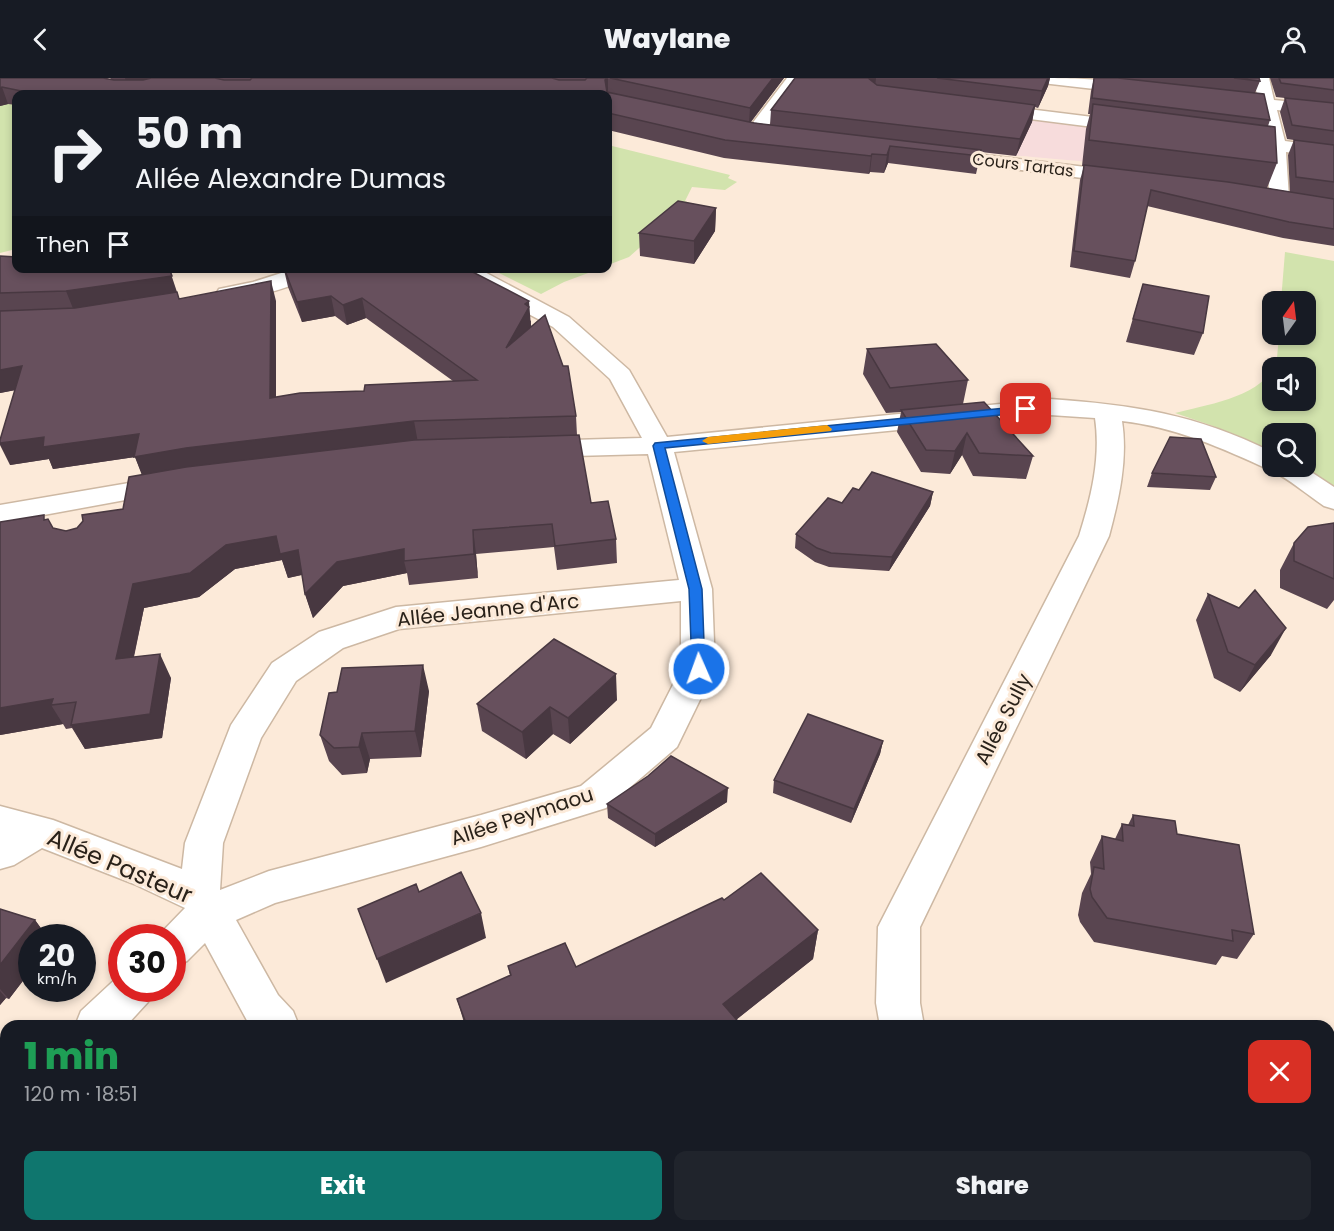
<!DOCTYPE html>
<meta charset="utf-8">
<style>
body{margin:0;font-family:Poppins,sans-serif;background:#20242c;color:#f1f3f6;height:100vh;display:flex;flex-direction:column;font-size:22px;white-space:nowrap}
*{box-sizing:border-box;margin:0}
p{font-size:20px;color:#9ea1a6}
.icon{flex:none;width:33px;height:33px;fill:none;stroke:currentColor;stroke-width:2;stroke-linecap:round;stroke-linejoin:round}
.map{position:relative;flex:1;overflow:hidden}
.sheet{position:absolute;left:0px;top:942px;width:1335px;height:212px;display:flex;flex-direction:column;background:#171b24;border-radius:18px 18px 0 0;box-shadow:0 3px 9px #0003}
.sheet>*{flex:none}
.hud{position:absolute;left:12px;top:12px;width:600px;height:183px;border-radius:12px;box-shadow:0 3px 9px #0003;background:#171b24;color:#f1f3f6;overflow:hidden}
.needle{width:39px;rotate:14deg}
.fabs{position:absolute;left:1262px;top:213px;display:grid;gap:12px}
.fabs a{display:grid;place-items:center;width:54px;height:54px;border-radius:12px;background:#171b24;box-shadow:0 3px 9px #0003;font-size:30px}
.speed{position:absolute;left:18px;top:846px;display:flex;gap:12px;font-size:30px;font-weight:700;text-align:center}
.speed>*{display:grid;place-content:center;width:78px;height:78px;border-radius:50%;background:#171b24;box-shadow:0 3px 9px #0003;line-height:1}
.speed small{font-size:15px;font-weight:400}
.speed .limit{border:9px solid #d22;background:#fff;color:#111}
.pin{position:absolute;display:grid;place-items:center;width:51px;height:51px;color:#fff;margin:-26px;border-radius:12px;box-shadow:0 3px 9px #0006}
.me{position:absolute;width:66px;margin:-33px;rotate:358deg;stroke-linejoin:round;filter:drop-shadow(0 0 4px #0008)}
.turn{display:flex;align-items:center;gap:21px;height:126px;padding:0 24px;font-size:27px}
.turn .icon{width:78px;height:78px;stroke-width:2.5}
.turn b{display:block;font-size:42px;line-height:51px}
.then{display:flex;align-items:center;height:57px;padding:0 24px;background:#0003;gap:12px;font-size:22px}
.round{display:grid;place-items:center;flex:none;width:63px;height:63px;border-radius:12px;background:#20242c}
.summary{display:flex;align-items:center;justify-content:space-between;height:102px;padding:0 24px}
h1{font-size:36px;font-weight:800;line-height:45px;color:#1e9e55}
.action{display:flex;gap:12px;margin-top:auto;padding:12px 24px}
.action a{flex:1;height:69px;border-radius:12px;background:#0f766e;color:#fff;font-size:24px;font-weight:800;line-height:69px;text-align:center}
.action a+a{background:#20242c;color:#f1f3f6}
header{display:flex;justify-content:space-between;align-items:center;height:78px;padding:0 24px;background:#171b24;font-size:27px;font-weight:800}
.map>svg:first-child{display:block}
.education{fill:#f7dcdc}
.green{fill:#d2e3ad}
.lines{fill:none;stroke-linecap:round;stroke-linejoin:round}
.minor-casing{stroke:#cdb8a3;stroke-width:3}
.minor{fill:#fff;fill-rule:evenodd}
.wall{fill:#594550}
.shaded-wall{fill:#483841}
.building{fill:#67505d;stroke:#483841;stroke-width:1.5}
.route{fill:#1a73e8;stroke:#114b97;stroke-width:1.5}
.slow{fill:#f59e0b}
.labels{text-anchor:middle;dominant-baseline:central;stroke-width:6;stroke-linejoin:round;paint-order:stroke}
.far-street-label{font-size:16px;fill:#292119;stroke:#fcead9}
.street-label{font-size:20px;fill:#292119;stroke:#fcead9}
.near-street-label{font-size:24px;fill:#292119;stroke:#fcead9}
</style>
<header><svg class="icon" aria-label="back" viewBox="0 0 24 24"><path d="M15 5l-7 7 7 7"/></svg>Waylane<svg class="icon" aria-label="person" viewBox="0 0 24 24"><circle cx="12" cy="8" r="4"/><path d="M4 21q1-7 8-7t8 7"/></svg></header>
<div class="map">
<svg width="1334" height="1153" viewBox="0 0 1334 1153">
<rect width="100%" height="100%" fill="#fcead9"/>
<path class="education" d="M 1004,35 L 1175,58 L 1135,88 L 987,75 Z"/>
<path class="green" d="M 16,17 L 16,32 L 13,34 L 16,37 L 16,171 L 0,175 L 0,21 Z
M 608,67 L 730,97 L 728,100 L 737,104 L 725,112 L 692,109 L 685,123 L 690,125 L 629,179 L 608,187 Z
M 1285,174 L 1334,183 L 1334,410 L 1300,389 L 1305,388 L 1305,356 L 1272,356 L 1272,374 L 1213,348 L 1175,335 C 1202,328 1259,319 1272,291 L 1272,322 L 1305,322 L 1305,290 L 1273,289 L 1277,280 L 1279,257 L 1305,256 L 1305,224 L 1281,223 Z
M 491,191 L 599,191 L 564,204 L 541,216 Z"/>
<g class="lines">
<defs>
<path id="minor" d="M 787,0 L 803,0 L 760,59 L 748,59 L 745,55 Z
M 1034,0 C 1053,0 1136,0 1146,11 L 1138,16 L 1042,5 Z
M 1253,0 L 1269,0 L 1274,22 L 1334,28 L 1334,38 L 1277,32 L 1285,63 L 1334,70 L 1334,80 L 1286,74 L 1289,120 L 1286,124 L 1272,124 L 1269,120 L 1268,71 L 1226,65 L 1223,61 L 1226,57 L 1232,56 L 1267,60 L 1260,30 L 1222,26 L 1214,21 L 1222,16 L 1258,20 Z
M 988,26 L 1133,44 L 1139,45 L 1142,49 L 1139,53 L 1133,54 L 982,35 L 980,31 Z
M 935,71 L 1128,94 L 1135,96 L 1137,100 L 1135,104 L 1128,106 L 929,80 L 926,76 L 929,72 Z
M 297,190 L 331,190 L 329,195 C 303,203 244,227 219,221 L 216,216 L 219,211 L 253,204 Z
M 450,190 L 477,190 L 569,239 L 629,292 L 667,359 L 1050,321 C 1134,327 1195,336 1272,374 L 1272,388 L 1302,388 L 1334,409 L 1334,431 L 1324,428 C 1307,417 1289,400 1270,392 C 1222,370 1175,349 1122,343 C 1128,381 1119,421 1109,458 L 920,849 L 920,925 L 924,948 L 880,948 L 876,925 L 878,849 L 1079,458 C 1091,420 1101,380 1095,340 L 1050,337 L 674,374 L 712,511 L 715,591 L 677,669 L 606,730 L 481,769 L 275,825 L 236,842 L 278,917 L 293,933 L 299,948 L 250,948 L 205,865 L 187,883 L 172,889 L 172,860 L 156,860 L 185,830 L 134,806 L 42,770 L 14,787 L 0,791 L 0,728 L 53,742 L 182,791 L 185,765 L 231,647 L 272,585 L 319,554 L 396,529 L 679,502 L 648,376 L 537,379 L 528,377 L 524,371 L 528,365 L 537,363 L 642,360 L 610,301 L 553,249 L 452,195 ZM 681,523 L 681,591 L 651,650 L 581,708 L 481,737 L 269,793 L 220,812 L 223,765 L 261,660 L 296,603 L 343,570 L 399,551 Z
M 170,398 L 180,400 L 184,406 L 180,412 L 0,445 L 0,427 Z
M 122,895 L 122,910 L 154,910 L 148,924 L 126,948 L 75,948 L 81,933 Z
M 1329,974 L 1334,974 L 1334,1018 L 1329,1018 Z
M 6,1032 L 6,1087 L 0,1090 L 0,1035 Z
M 942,1148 L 993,1148 L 995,1153 L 944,1153 Z"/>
</defs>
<use href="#minor" class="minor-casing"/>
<use href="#minor" class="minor"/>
</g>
<path class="wall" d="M 0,0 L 111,1 L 110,0 L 784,0 L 751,44 L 770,47 L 771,32 L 795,0 L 1050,0 L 1048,8 L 1038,30 L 1035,29 L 1032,44 L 1016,78 L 981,74 L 976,96 L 888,85 L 884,95 L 870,94 L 869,96 L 724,80 L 608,52 L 608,16 L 16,16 L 16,27 L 8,26 L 0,28 Z
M 1094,0 L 1259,0 L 1260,3 L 1255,15 L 1270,42 L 1268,48 L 1277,85 L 1267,110 L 1290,114 L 1288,77 L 1294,62 L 1287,61 L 1280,34 L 1285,20 L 1276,19 L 1270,0 L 1334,0 L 1334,172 L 1334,168 L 1283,160 L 1147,128 L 1135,183 L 1130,200 L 1070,189 L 1080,102 L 1084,88 L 1082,88 L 1086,51 L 1090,36 L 1088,36 L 1091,13 Z
M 716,130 L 715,153 L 694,186 L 640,178 L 639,155 Z
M 0,178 L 179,221 L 276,223 L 276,319 L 364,313 L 453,303 L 366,240 L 347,247 L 335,238 L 302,244 L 288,209 L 284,192 L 282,192 L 281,190 L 465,190 L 531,243 L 531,249 L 576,338 L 577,357 L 591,425 L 616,461 L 617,485 L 557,492 L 554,469 L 476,476 L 478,500 L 409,507 L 407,495 L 343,508 L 313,540 L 305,516 L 302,497 L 288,500 L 282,482 L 235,491 L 199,519 L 144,530 L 134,579 L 171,600 L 162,660 L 85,671 L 72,650 L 66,651 L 63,646 L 0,657 L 47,441 L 53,450 L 66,453 L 77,450 L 123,431 L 142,396 L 135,379 L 53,391 L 49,381 L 10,387 L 15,312 L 0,315 Z
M 1143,206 L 1203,255 L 1194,277 L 1126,264 Z
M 867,271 L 968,302 L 963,326 L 1033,378 L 1026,401 L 973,398 L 962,377 L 950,396 L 921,394 L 897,354 L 901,334 L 886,335 L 863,296 Z
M 1152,395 L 1216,399 L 1210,412 L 1147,409 Z
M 859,412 L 933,414 L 930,428 L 889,493 L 829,489 L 815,484 L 795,470 L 796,456 L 842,425 Z
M 1334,445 L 1334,522 L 1327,531 L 1280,510 L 1280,492 L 1294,465 Z
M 1208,516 L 1271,577 L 1240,614 L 1214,600 L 1196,542 Z
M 429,613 L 421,679 L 370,681 L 367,695 L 342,697 L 329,683 L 320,657 Z
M 617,622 L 570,666 L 553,656 L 526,681 L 482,653 L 477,626 Z
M 883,663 L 880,676 L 851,745 L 773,715 L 774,702 Z
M 727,724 L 655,769 L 608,740 L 607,726 Z
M 1133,737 L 1177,756 L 1254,856 L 1237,881 L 1222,878 L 1216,887 L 1094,864 L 1080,844 L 1078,837 L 1082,815 L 1091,796 L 1090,784 L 1102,758 L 1115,761 L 1122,746 L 1128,747 Z
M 724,822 L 818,852 L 813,881 L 736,942 L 742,948 L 465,948 L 457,921 L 510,898 L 508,888 L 576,889 Z
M 0,831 L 35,842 L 48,860 L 32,860 L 32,891 L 9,921 L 6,920 L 0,927 Z"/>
<path class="shaded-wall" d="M 125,0 L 165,0 L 126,4 Z
M 608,0 L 608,17 L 605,2 Z
M 773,0 L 784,0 L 749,46 L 750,30 Z
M 867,0 L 876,0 L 875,9 Z
M 1048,0 L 1050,0 L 1048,8 L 1038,30 L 1042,13 Z
M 2,9 L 8,26 L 0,28 L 0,10 Z
M 1035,27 L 1032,44 L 1016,78 L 1020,61 Z
M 890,68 L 888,85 L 884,95 L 887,77 Z
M 872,76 L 870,94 L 869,96 L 871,78 Z
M 716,130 L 715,153 L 694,186 L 694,163 Z
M 169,190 L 178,217 L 74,233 L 66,213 Z
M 271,203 L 276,223 L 276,341 L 270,320 Z
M 331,218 L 335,238 L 302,244 L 297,224 Z
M 362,220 L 366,240 L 347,247 L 343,227 Z
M 529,223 L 531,249 L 506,270 L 525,226 Z
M 22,288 L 32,309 L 0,315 L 0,292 Z
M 414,343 L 418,365 L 143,400 L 135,379 L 53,391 L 49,381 L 10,387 L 0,367 L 0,365 L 44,359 L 139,356 L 186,370 Z
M 967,355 L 962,377 L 950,396 L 955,373 Z
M 933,414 L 930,428 L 889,493 L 892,479 Z
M 473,452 L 476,476 L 478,500 L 474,476 Z
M 276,458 L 298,472 L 305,496 L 288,500 L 282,482 L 235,491 L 199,519 L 144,530 L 128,605 L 116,581 L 133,506 L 226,467 Z
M 404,471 L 404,483 L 407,495 L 343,508 L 313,540 L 305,516 L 337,484 Z
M 1286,550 L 1271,577 L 1240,614 L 1255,587 Z
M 160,576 L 171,600 L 162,660 L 85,671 L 71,647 Z
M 423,587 L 429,613 L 421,679 L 415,653 Z
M 616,596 L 617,622 L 570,666 L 568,640 Z
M 53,621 L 51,627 L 63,646 L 0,657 L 0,630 Z
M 550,629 L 553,656 L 526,681 L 522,654 Z
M 362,655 L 370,681 L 367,695 L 359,669 Z
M 883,663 L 880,676 L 851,745 L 854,731 Z
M 728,710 L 727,724 L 655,769 L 655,756 Z
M 481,835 L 486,860 L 386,905 L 377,881 Z
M 35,842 L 48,860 L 32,860 L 32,891 L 9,921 L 0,911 L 0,887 Z
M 818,852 L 813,881 L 728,948 L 723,926 Z
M 0,913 L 6,920 L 0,927 Z
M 661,944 L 661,948 L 652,948 Z
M 89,1148 L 101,1148 L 95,1152 L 97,1153 L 94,1153 Z"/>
<path class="building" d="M 0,0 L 103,0 L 114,2 L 143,2 L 151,0 L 215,0 L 224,2 L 250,2 L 252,0 L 552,0 L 559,2 L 585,2 L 587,0 L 607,0 L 605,2 L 607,14 L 754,45 L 981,72 L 980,78 L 890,68 L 887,77 L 872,76 L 871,78 L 725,62 L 608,35 L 608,16 L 36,16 L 2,9 L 0,10 Z
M 610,0 L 773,0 L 750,30 Z
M 795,0 L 868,0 L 877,7 L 1035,27 L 1020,61 L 771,32 Z
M 937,0 L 1048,0 L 1042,13 Z
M 1094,0 L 1118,0 L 1264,16 L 1270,42 L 1092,20 Z
M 1234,0 L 1259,0 L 1260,3 Z
M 1279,0 L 1334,0 L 1334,12 L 1281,5 Z
M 1285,20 L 1334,25 L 1334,53 L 1292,47 Z
M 1093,26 L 1275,49 L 1277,85 L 1089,62 Z
M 1294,62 L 1334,67 L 1334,104 L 1296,99 Z
M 1084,87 L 1228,104 L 1334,121 L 1334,151 L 1289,144 L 1151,112 L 1135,183 L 1074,173 Z
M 678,123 L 716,130 L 694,163 L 639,155 Z
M 0,178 L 16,179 L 16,190 L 169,190 L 172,198 L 66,213 L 0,215 Z
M 284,190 L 465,190 L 529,223 L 525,226 L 529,229 L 506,270 L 545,237 L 563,288 L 568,288 L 576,338 L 414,343 L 186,370 L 134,379 L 139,356 L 43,369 L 44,359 L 0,365 L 0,362 L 22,288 L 0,292 L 0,233 L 75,230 L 177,214 L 179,221 L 271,203 L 270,320 L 300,315 L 364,313 L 365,307 L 477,302 L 362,220 L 343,227 L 331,218 L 297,224 Z
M 1143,206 L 1209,218 L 1203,255 L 1133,241 Z
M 936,266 L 968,302 L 890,310 L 867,271 Z
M 984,324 L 1033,378 L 979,375 L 967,355 L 955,373 L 926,372 L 901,332 Z
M 579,357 L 591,425 L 608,423 L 616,461 L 555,468 L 552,446 L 473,452 L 474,476 L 404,483 L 404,471 L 337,484 L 305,516 L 298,472 L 280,476 L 276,458 L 226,467 L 190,495 L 133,506 L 116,581 L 160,576 L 150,636 L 71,647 L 76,624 L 51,627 L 53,621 L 0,630 L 0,444 L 44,437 L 44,442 L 48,441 L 53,450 L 66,453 L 77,450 L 83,443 L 82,437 L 123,431 L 129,399 L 186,389 L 414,362 Z
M 1170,359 L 1201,361 L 1216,399 L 1152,395 Z
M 872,394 L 933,414 L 892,479 L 831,475 L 817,470 L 796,456 L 828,420 L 842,425 L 853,410 L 859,412 Z
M 1334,445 L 1334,501 L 1294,483 L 1294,465 L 1308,449 Z
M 1255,512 L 1286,550 L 1255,587 L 1228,574 L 1208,516 L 1239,530 Z
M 554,561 L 616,596 L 568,640 L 550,629 L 522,654 L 477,626 Z
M 423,587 L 415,653 L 362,655 L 359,669 L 334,670 L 320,657 L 329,615 L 337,614 L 342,590 Z
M 808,636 L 883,663 L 854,731 L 774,702 Z
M 671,678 L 728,710 L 655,756 L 607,726 L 648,698 Z
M 1133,737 L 1175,743 L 1177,756 L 1239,767 L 1254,856 L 1232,852 L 1233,863 L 1107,840 L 1092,819 L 1090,811 L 1094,789 L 1104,791 L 1102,758 L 1123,763 L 1122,746 L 1134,748 Z
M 461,794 L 481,835 L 377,881 L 358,831 L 416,806 L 419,814 Z
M 761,795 L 818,852 L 723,926 L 742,948 L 663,948 L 661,944 L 652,948 L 467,948 L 457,921 L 511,897 L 508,888 L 565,865 L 576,889 L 722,820 L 724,822 Z
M 0,831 L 35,842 L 0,887 Z
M 6,1134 L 6,1148 L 89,1148 L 94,1153 L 0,1153 L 0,1139 Z"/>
<path class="route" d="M 1026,328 L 1030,329 L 1030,334 L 665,370 L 702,511 L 705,591 L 703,594 L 694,594 L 692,591 L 689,511 L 653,368 L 655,365 Z"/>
<path class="slow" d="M 827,347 L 832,351 L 831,353 L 708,366 L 702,363 L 708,359 Z"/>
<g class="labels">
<g class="far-street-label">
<text transform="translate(1023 87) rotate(7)">Cours Tartas</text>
</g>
<g class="street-label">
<text transform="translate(488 532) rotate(-6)">Allée Jeanne d'Arc</text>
<text transform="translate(1003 641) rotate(-63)">Allée Sully</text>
<text transform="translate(522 738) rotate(-18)">Allée Peymaou</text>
</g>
<g class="near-street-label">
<text transform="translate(120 788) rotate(23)">Allée Pasteur</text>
</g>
</g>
</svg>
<div class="fabs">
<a><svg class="needle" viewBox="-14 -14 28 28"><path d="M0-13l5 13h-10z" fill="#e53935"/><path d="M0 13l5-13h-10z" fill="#9ea1a6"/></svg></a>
<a><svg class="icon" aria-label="sound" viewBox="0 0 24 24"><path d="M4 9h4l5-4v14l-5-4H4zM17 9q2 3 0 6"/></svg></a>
<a><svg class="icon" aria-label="search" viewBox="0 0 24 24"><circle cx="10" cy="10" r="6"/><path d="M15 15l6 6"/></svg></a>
</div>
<div class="speed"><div>20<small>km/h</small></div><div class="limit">30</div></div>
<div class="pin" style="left:1026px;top:331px;background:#d93025"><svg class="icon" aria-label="arrive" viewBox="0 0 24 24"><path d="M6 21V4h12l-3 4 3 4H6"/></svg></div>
<svg class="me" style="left:699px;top:591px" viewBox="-20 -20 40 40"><circle r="17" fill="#1a73e8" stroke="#fff" stroke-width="3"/><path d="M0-11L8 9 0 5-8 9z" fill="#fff"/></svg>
<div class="hud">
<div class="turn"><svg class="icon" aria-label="right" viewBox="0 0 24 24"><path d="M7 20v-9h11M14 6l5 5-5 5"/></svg><div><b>50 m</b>Allée Alexandre Dumas</div></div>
<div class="then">Then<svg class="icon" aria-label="arrive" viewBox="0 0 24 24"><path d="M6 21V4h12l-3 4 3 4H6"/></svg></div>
</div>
<section class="sheet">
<div class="summary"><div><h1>1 min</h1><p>120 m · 18:51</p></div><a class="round" style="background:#d93025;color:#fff"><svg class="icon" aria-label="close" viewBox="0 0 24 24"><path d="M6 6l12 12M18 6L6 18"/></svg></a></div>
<div class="action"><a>Exit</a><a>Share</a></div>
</section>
</div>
